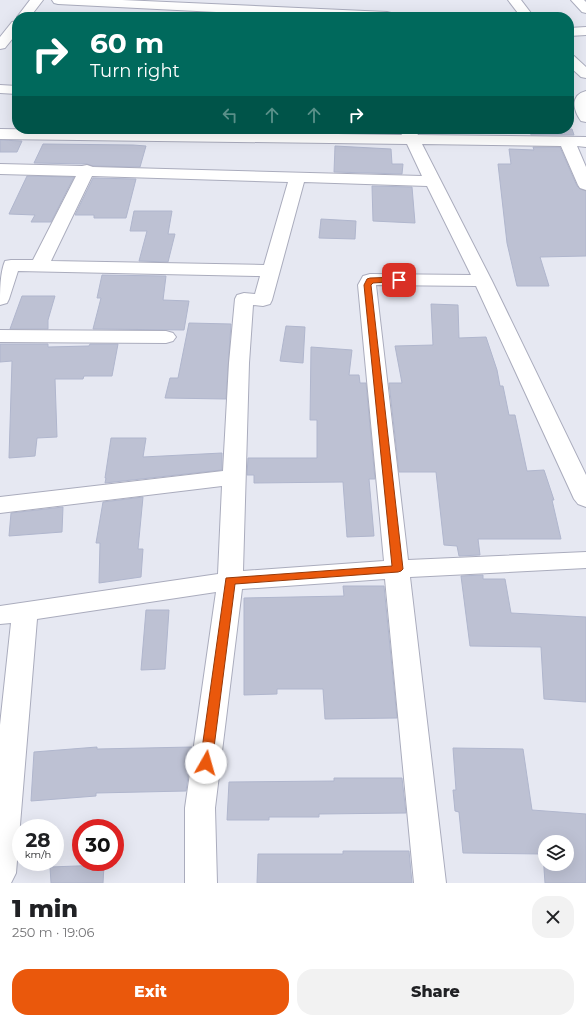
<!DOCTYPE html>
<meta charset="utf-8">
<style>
body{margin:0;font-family:Montserrat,sans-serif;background:#f2f2f2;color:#202124;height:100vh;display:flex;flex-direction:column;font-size:15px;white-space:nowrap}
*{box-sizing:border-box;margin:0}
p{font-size:13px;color:#757577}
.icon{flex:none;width:22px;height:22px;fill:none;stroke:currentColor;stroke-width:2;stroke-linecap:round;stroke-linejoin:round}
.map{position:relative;height:883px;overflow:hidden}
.drawer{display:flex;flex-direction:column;background:#fff;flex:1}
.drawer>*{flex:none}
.guide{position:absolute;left:12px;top:12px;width:562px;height:122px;border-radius:16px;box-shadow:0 4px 16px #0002;background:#00695c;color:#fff;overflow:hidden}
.tools{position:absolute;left:538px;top:835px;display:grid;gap:8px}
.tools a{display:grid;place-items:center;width:36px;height:36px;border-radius:50%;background:#fff;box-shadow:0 4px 16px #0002;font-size:20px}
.speed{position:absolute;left:12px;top:819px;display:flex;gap:8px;font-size:20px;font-weight:700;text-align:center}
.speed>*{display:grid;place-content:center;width:52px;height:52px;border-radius:50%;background:#fff;box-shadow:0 4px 16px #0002;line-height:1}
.speed small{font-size:10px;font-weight:400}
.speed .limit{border:6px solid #d22;background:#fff;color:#111}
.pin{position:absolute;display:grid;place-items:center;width:34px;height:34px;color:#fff;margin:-17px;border-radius:8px;box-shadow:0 2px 6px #0006}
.me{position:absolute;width:44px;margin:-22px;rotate:7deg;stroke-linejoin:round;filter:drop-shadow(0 0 3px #0008)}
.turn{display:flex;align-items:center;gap:14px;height:84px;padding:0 12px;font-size:18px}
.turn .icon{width:52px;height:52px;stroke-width:2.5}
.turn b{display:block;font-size:28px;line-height:34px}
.lanes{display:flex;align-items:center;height:38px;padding:0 12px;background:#0003;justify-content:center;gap:20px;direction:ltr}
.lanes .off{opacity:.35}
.round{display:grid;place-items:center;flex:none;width:42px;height:42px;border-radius:16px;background:#f2f2f2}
.overview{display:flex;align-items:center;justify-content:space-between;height:68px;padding:0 12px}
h1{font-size:24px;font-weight:800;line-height:30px}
.action{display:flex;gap:8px;margin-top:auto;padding:8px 12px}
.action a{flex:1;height:46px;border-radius:16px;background:#ea580c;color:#fff;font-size:16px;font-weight:800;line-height:46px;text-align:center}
.action a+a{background:#f2f2f2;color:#202124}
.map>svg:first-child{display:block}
.building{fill:#bdc1d3;stroke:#b0b6cd;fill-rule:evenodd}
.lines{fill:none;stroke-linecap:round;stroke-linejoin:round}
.minor-casing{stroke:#aaacbd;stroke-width:2}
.minor{fill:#fff;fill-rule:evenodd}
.route{fill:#ea580c;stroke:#983908}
</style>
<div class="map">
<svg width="586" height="883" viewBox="0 0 586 883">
<rect width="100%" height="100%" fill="#e6e8f2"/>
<path class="building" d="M 530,129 L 572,129 L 574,135 L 531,135 Z
M 0,140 L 22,141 L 17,152 L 0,152 Z
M 43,144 L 133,145 L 146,146 L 140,167 L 93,166 L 87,164 L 34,163 Z
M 335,146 L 391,149 L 392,164 L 403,164 L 402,174 L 334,172 Z
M 533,147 L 560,147 L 577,186 L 580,189 L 586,191 L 586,256 L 540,257 L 549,286 L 517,286 L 507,243 L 498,164 L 511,164 L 509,149 L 534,150 Z
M 27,176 L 74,177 L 51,222 L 31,222 L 35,215 L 9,214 Z
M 93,178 L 136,179 L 126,218 L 94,218 L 94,215 L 75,215 Z
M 372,186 L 412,187 L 415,223 L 373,221 Z
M 134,211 L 172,211 L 168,234 L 175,234 L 168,262 L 139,261 L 147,231 L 130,231 Z
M 321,219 L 356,221 L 355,239 L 319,238 Z
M 102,275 L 166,276 L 163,300 L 189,301 L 184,330 L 93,329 L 101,298 L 97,298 Z
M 22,296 L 55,296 L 48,320 L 48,329 L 10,329 Z
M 431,304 L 458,305 L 459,338 L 486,337 L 497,370 L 500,386 L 503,386 L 509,415 L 515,415 L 527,471 L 544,470 L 554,500 L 552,500 L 561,539 L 478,539 L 480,555 L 459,556 L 457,546 L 444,545 L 436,472 L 399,472 L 389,383 L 402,383 L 395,346 L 433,345 Z
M 189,323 L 231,324 L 226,399 L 165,398 L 170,378 L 178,378 Z
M 286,326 L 305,327 L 303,363 L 280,361 Z
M 0,344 L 48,344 L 48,347 L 89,346 L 90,344 L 118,344 L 112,376 L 84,376 L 83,379 L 55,379 L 57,437 L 37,438 L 35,456 L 9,458 L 12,361 L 0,362 Z
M 311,347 L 352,350 L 349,375 L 359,375 L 360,383 L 366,383 L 375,479 L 369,479 L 374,536 L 347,537 L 343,482 L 254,483 L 254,475 L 247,475 L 248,458 L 317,458 L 317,420 L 310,420 Z
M 111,438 L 146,438 L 143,457 L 222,453 L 222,470 L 105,483 L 106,478 L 105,478 Z
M 143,497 L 138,549 L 143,549 L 141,577 L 99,583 L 100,543 L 96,543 L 103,502 Z
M 63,507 L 62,532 L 9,536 L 11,513 Z
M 483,575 L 483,579 L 505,579 L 511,613 L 586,617 L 586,702 L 544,699 L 541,647 L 470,646 L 461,576 Z
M 343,586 L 384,586 L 397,718 L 325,719 L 323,689 L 277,689 L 277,694 L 244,695 L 244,598 L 344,596 Z
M 146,610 L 169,610 L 165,669 L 141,670 Z
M 97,747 L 97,749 L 192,747 L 186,791 L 96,793 L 96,796 L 31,801 L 34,752 Z
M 453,748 L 523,749 L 532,810 L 586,814 L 586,883 L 545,883 L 543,854 L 463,853 L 459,812 L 455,811 L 453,790 L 456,790 ZM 545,842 L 567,842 L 567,864 L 545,864 Z
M 334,778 L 402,778 L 406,813 L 319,814 L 319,817 L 269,817 L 269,820 L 227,820 L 229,782 L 334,781 Z
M 343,851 L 409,851 L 412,883 L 257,883 L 258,854 L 343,854 Z
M 104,865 L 103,883 L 51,883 L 50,867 Z"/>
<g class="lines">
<defs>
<path id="minor" d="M 30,0 L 43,0 L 30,17 L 17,17 Z
M 52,0 L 122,0 L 387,12 L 391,13 L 393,16 L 318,17 L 58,4 L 54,3 Z
M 508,0 L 521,0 L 534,17 L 521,17 Z
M 571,0 L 584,0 L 586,2 L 586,13 L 582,12 Z
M 17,21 L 17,33 L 5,48 L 0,49 L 0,37 L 12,22 Z
M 586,27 L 586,35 L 569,36 L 569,28 Z
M 569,55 L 574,56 L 586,67 L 586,78 L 581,77 L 569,66 Z
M 0,85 L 17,86 L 17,94 L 0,93 Z
M 586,91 L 586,122 L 581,121 C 573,110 570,95 586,91 Z
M 0,129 L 402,135 L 399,129 L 415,129 L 418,135 L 586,137 L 586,147 L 577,146 L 586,167 L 586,190 L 580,188 L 578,185 L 561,146 L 422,144 L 492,281 L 586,475 L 586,507 L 578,504 L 574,499 L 476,286 L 376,285 L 408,560 L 586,552 L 586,568 L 410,577 L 446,883 L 414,883 L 385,579 L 242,589 L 215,808 L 217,883 L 185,883 L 185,808 L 216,592 L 37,619 L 16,873 L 11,883 L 0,883 L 0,725 L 11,623 L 0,624 L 0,606 L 218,574 L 222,486 L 0,513 L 0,497 L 223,471 L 229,363 L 235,299 L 237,295 L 244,293 L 255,294 L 260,276 L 18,271 L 9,299 L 7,303 L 0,305 C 0,291 0,273 5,261 L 11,260 L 33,260 L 76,176 L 0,174 L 0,164 L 82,166 L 87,165 L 93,167 L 422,176 L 407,144 L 0,139 ZM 92,176 L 288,182 L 264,265 L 51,261 ZM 304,182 L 427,186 L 471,275 L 370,274 L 363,276 L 358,285 L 384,561 L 243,571 L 249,363 L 253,305 L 263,306 L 270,304 L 272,300 Z
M 0,330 L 166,331 L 173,333 L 176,337 L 173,341 L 166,343 L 0,342 Z"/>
</defs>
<use href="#minor" class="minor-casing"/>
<use href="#minor" class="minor"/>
</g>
<path class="route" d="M 399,277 L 402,280 L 401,281 L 373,283 L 371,285 L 403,569 L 401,571 L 398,572 L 235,584 L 212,763 L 210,766 L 206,768 L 202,766 L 200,763 L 226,578 L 392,566 L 364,285 L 367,279 L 370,278 Z"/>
</svg>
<div class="tools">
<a><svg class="icon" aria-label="layers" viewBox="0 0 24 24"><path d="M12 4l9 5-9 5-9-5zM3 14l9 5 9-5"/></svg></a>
</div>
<div class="speed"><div>28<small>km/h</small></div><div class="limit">30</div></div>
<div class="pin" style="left:399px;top:280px;background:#d93025"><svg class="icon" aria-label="arrive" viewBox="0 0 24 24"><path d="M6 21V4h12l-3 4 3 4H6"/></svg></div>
<svg class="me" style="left:206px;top:763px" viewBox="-20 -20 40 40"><circle r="19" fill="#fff"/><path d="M0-13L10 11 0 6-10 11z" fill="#ea580c"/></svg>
<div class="guide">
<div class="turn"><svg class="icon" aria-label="right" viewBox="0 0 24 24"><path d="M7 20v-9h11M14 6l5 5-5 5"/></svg><div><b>60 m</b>Turn right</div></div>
<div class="lanes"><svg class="icon off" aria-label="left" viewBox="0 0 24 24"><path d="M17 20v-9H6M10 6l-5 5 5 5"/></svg><svg class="icon off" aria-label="ahead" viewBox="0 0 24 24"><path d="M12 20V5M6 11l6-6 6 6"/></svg><svg class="icon off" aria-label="ahead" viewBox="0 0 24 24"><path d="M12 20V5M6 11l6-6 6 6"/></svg><svg class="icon" aria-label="right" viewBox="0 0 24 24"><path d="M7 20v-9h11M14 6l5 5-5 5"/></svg></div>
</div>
</div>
<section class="drawer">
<div class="overview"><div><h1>1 min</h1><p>250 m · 19:06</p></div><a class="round"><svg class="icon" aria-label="close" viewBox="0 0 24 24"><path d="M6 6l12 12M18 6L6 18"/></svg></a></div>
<div class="action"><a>Exit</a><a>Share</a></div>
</section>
